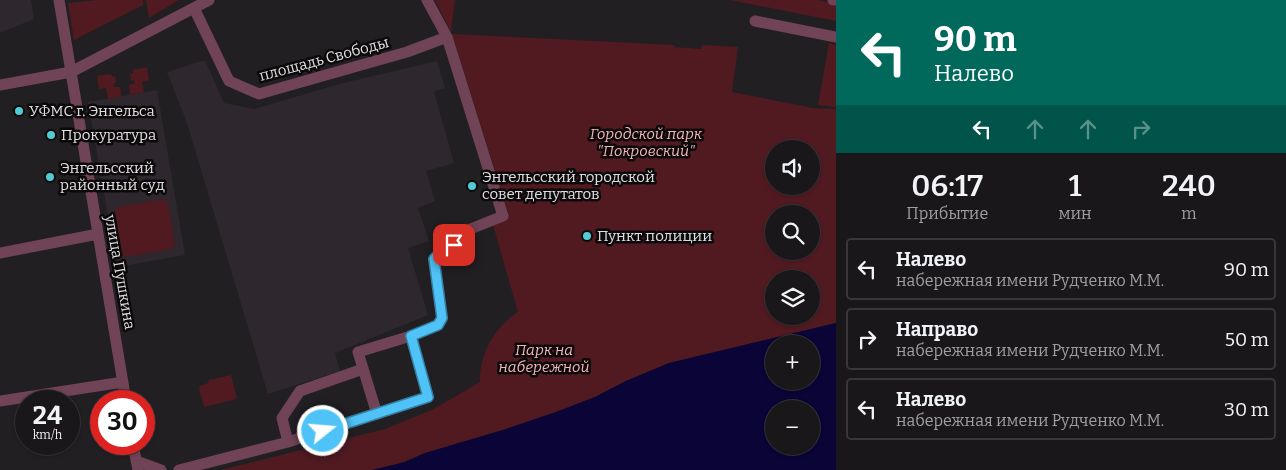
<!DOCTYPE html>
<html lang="ru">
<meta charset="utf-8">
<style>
body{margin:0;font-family:Bitter,serif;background:#232023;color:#f1f3f6;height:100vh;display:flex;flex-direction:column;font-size:19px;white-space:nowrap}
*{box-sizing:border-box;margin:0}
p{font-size:16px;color:#9f9fa2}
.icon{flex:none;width:28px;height:28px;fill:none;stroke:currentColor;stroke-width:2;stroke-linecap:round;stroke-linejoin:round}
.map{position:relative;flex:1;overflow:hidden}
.sheet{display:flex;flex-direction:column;background:#1a171a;width:450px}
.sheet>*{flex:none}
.guide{background:#00695c;color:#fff;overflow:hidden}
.fabs{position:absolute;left:765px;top:140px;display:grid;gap:10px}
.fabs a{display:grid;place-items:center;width:55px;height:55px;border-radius:50%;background:#1a171a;box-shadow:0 1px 4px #0004,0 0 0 1px #383639;font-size:25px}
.speed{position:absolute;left:15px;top:390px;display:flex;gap:10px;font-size:25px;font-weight:700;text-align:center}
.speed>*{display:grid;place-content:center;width:65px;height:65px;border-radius:50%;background:#1a171a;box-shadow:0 1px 4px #0004,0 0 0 1px #383639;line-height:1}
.speed small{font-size:12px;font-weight:400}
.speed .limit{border:8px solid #d22;background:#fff;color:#111}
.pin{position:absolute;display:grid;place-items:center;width:42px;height:42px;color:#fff;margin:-21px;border-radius:10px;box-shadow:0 2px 8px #0006}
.me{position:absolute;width:55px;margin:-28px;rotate:73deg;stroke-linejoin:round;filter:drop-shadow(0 0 4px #0008)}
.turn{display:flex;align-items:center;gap:18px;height:105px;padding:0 15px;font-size:22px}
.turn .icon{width:65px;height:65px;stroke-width:2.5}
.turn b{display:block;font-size:35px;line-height:42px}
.lanes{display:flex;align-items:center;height:48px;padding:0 15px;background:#0003;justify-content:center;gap:25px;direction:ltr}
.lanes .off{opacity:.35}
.eta{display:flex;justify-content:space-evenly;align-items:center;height:85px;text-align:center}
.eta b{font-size:30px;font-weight:600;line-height:35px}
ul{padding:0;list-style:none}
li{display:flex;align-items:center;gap:15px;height:62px;margin:0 10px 8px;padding:0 5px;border:2px solid #383639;border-radius:5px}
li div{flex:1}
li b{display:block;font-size:19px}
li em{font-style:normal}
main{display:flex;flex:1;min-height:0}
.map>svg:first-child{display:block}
.built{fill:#2e272e}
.green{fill:#501a20;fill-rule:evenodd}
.water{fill:#0a0437;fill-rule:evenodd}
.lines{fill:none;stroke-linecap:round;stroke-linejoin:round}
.minor{stroke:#704357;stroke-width:11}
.route-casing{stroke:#337fa1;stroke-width:12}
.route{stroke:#4fc3f7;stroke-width:9}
.poi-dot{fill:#51ccd5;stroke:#0b090a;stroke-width:2}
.labels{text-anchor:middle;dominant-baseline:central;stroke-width:5;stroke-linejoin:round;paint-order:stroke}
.street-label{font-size:15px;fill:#e0dee0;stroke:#0b090a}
.poi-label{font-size:15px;fill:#e0dee0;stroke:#0b090a;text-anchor:start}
.park-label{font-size:15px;font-style:italic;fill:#f4b5b6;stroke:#0b090a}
</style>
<main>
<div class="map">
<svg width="836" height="470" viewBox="0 0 836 470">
<rect width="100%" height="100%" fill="#221f22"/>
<path class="built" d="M 0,0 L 31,0 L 34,19 L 0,33 Z
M 205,60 L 224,103 L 254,109 L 343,83 L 437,61 L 445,88 L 434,92 L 454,163 L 426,171 L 435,201 L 418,208 L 429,241 L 408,248 L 428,315 L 335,353 L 340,371 L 268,394 L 187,123 L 167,72 Z
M 157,90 L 185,255 L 117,267 L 88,102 Z"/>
<path class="green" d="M 97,0 L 143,0 L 143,5 L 74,40 L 68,3 Z
M 146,0 L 179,0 L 149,18 Z
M 435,0 L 455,0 L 451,32 Z
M 730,0 L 818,0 L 836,4 L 836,21 Z
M 452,34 L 674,45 L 674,47 L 701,49 L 702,45 L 738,47 L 732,92 L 813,108 L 836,109 L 836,323 L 669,363 L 626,381 L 595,397 L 556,412 L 503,430 L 425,453 L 398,464 L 372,470 L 221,470 L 385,429 L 434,409 L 480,382 C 479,355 495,326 518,312 L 491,218 L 508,212 ZM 774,149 L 811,149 L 811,186 L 774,186 ZM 774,214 L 811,214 L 811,251 L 774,251 ZM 774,279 L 811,279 L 811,316 L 774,316 Z
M 829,43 L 836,45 L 836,107 L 818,105 Z
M 147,67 L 149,80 L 142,82 L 144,92 L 130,95 L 129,85 L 135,83 L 134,80 L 131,81 L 130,74 L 133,73 L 133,70 Z
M 111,74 L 112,77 L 115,76 L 116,83 L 113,84 L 114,87 L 120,87 L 121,97 L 108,99 L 106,88 L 99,89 L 97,76 Z
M 163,199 L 168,203 L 175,245 L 171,249 L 127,257 L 122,254 L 114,213 L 119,207 Z
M 231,375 L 237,398 L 233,400 L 204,407 L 199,389 L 200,386 L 208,383 L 209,380 Z"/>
<path class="water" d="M 836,323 L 836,470 L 372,470 L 405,462 L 425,453 L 503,430 L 556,412 L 595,397 L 626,381 L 669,363 ZM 774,344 L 811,344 L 811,381 L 774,381 ZM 774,409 L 811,409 L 811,446 L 774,446 Z"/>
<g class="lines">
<path class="minor" d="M 59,0 L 126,401
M 833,0 L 836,0
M 194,8 L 229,81 L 259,94 L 407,52 L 447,37
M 755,21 L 836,37
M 0,85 L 71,72 L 209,0
M 0,253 L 98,234
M 0,401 L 123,382
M 377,414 L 358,352 L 411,336
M 288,442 L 282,418 L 300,391 L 363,369
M 133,444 L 138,470
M 136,461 L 161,470
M 179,470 L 288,442 L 428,397 L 411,336 L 438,325 L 442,318 L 434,259 C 439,252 448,251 454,245 L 453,236 L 503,216 L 447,37 L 427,0"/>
</g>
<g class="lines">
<defs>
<path id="route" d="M 323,431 L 428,397 L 411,336 L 438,325 L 442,318 L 434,259 C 439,252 448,251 454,245"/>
</defs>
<use href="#route" class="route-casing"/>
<use href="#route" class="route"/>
</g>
<g class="poi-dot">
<circle cx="19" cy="111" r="5"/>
<circle cx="51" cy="135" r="5"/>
<circle cx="50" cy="177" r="5"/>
<circle cx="472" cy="186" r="5"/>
<circle cx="587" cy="236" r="5"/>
</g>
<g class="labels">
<g class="street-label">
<text transform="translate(324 59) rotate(-15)">площадь Свободы</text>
<text transform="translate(120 272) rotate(80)">улица Пушкина</text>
</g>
<g class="poi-label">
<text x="29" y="111">УФМС г. Энгельса</text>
<text x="61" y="135">Прокуратура</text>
<text x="60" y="168">Энгельсский<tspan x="60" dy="17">районный суд</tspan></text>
<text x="482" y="177">Энгельсский городской<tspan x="482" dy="17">совет депутатов</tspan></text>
<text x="597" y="236">Пункт полиции</text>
</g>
<g class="park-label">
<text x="646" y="134">Городской парк<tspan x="646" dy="17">"Покровский"</tspan></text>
<text x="544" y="350">Парк на<tspan x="544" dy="17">набережной</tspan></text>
</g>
</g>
</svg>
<div class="fabs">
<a><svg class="icon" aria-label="sound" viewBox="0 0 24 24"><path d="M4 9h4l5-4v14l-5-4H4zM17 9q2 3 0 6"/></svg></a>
<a><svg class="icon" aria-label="search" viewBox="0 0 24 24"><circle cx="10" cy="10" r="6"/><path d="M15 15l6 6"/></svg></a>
<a><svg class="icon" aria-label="layers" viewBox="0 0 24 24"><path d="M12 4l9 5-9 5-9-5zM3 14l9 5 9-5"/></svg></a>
<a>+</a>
<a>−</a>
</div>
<div class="speed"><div>24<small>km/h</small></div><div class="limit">30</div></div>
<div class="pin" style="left:454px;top:245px;background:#d93025"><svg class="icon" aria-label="arrive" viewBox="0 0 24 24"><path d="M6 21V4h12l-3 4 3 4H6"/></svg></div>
<svg class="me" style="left:323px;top:431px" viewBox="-20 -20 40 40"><circle r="17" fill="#4fc3f7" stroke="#fff" stroke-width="3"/><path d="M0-11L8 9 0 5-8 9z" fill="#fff"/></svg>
</div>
<section class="sheet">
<div class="guide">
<div class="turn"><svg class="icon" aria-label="left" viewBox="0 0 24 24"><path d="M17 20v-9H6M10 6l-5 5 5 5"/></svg><div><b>90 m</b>Налево</div></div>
<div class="lanes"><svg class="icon" aria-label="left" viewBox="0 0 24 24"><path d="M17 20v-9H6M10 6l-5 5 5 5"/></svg><svg class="icon off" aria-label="ahead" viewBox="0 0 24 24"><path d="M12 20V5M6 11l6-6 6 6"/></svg><svg class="icon off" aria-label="ahead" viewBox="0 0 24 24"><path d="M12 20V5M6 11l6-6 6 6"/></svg><svg class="icon off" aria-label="right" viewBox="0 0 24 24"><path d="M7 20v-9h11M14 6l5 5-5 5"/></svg></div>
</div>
<div class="eta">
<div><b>06:17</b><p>Прибытие</p></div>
<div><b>1</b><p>мин</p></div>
<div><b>240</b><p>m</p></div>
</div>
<ul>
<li><svg class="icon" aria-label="left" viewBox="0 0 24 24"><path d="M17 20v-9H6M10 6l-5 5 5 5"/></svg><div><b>Налево</b><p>набережная имени Рудченко М.М.</p></div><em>90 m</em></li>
<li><svg class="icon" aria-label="right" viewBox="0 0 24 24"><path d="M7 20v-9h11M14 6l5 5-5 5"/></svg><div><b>Направо</b><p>набережная имени Рудченко М.М.</p></div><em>50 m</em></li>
<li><svg class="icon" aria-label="left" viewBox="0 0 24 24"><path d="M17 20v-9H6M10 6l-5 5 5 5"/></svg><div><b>Налево</b><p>набережная имени Рудченко М.М.</p></div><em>30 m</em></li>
</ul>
</section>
</main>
